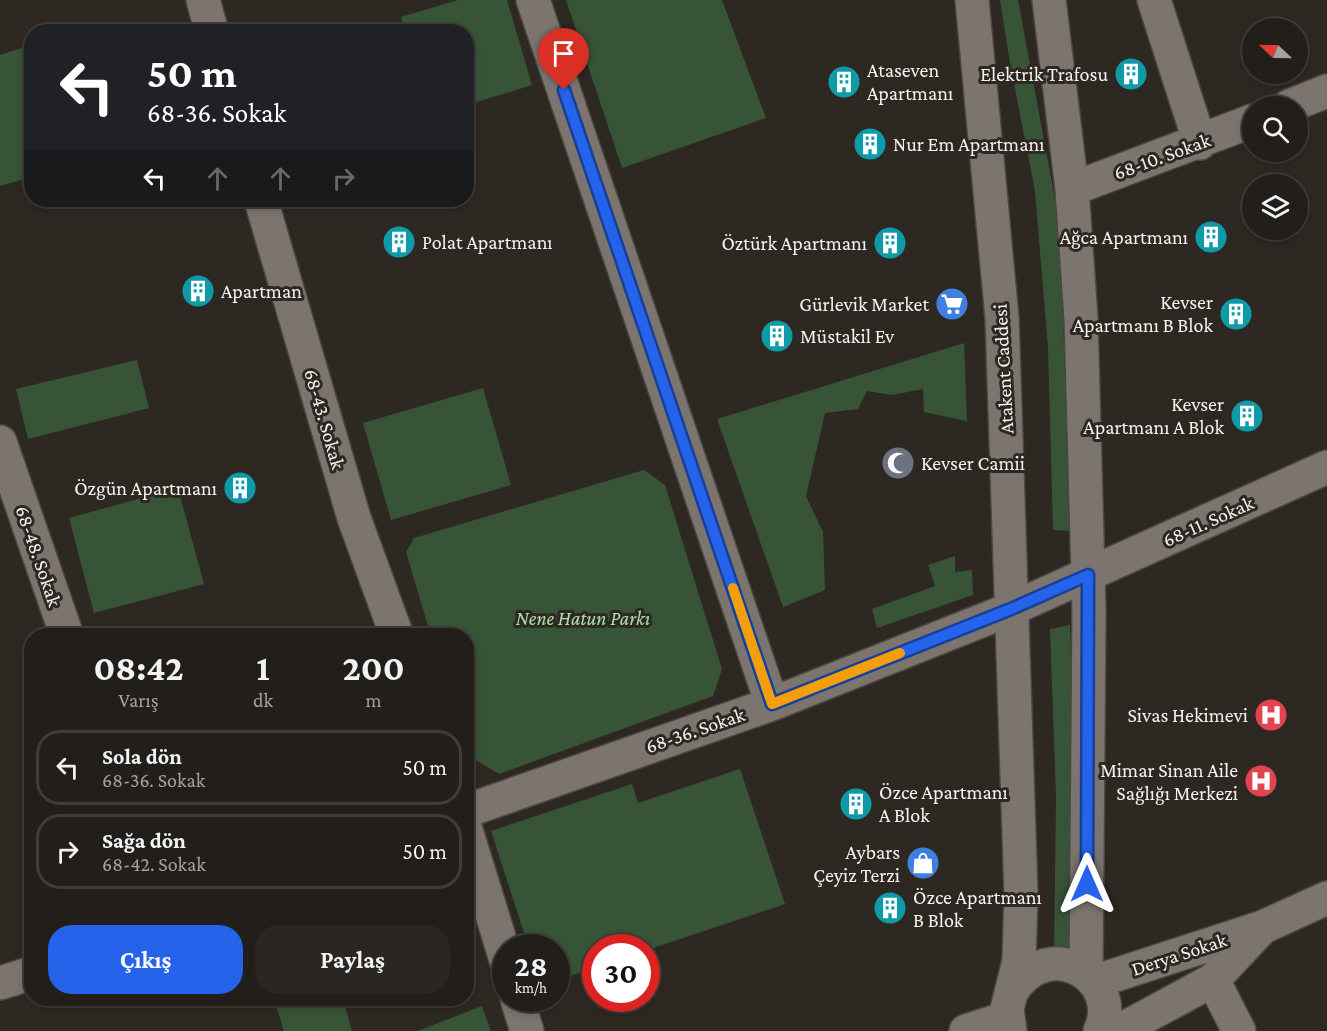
<!DOCTYPE html>
<html lang="tr">
<meta charset="utf-8">
<style>
body{margin:0;font-family:"Crimson Pro",serif;background:#2a2723;color:#f1f3f6;height:100vh;display:flex;flex-direction:column;font-size:22px;white-space:nowrap}
*{box-sizing:border-box;margin:0}
p{font-size:20px;color:#a2a2a2}
.icon{flex:none;width:33px;height:33px;fill:none;stroke:currentColor;stroke-width:2;stroke-linecap:round;stroke-linejoin:round}
.map{position:relative;flex:1;overflow:hidden}
.drawer{position:absolute;left:24px;top:628px;width:450px;height:378px;display:flex;flex-direction:column;background:#221e1a;border-radius:24px;box-shadow:0 3px 9px #0003,0 0 0 2px #3f3c39}
.drawer>*{flex:none}
.banner{position:absolute;left:24px;top:24px;width:450px;height:183px;border-radius:24px;box-shadow:0 3px 9px #0003,0 0 0 2px #3f3c39;background:#202124;color:#fff;overflow:hidden}
.needle{width:39px;rotate:292deg}
.buttons{position:absolute;left:1242px;top:18px;display:grid;gap:12px}
.buttons a{display:grid;place-items:center;width:66px;height:66px;border-radius:50%;background:#221e1a;box-shadow:0 3px 9px #0003,0 0 0 2px #3f3c39;font-size:30px}
.speed{position:absolute;left:492px;top:934px;display:flex;gap:12px;font-size:30px;font-weight:700;text-align:center}
.speed>*{display:grid;place-content:center;width:78px;height:78px;border-radius:50%;background:#221e1a;box-shadow:0 3px 9px #0003,0 0 0 2px #3f3c39;line-height:1}
.speed small{font-size:15px;font-weight:400}
.speed .limit{border:9px solid #d22;background:#fff;color:#111}
.pin{position:absolute;display:grid;place-items:center;width:51px;height:51px;color:#fff;margin:-62px -26px;border-radius:50% 50% 50% 0;rotate:-45deg;box-shadow:0 0 6px #0007}
.pin .icon{rotate:45deg}
.me{position:absolute;width:66px;margin:-33px;rotate:0deg;stroke-linejoin:round;filter:drop-shadow(0 0 4px #0008)}
.turn{display:flex;align-items:center;gap:21px;height:126px;padding:0 24px;font-size:27px}
.turn .icon{width:78px;height:78px;stroke-width:2.5}
.turn b{display:block;font-size:42px;line-height:51px}
.lanes{display:flex;align-items:center;height:57px;padding:0 24px;background:#0003;justify-content:center;gap:30px;direction:ltr}
.lanes .off{opacity:.35}
.eta{display:flex;justify-content:space-evenly;align-items:center;height:102px;text-align:center}
.eta b{font-size:36px;font-weight:700;line-height:42px}
.cta{display:flex;gap:12px;margin-top:auto;padding:12px 24px}
.cta a{flex:1;height:69px;border-radius:24px;background:#2563eb;color:#fff;font-size:24px;font-weight:700;line-height:69px;text-align:center}
.cta a+a{background:#2a2723;color:#f1f3f6}
ul{padding:0;list-style:none}
li{display:flex;align-items:center;gap:18px;height:75px;margin:0 12px 9px;padding:0 12px;border:3px solid #3f3c39;border-radius:24px}
li div{flex:1}
li b{display:block;font-size:22px}
li em{font-style:normal}
.map>svg:first-child{display:block}
.green{fill:#385437}
.lines{fill:none;stroke-linecap:round;stroke-linejoin:round}
.minor-casing{stroke:#4c4743;stroke-width:36}
.minor{stroke:#7c756f;stroke-width:33}
.route-casing{stroke:#184099;stroke-width:15}
.route{stroke:#2563eb;stroke-width:10}
.slow{stroke:#f59e0b;stroke-width:10}
.labels{text-anchor:middle;dominant-baseline:central;stroke-width:6;stroke-linejoin:round;paint-order:stroke}
.poi-label{font-size:20px;fill:#f6f2ef;stroke:#2e2823;text-anchor:end}
.street-label{font-size:20px;fill:#f6f2ef;stroke:#2e2823}
.park-label{font-size:20px;font-style:italic;fill:#abe1a8;stroke:#2e2823}
</style>
<div class="map">
<svg width="1327" height="1031" viewBox="0 0 1327 1031">
<rect width="100%" height="100%" fill="#2e2823"/>
<path class="green" d="M 458,0 L 507,0 L 532,85 L 467,105 L 466,32 L 405,31 L 401,17 Z
M 566,0 L 722,0 L 766,118 L 622,168 Z
M 1000,0 L 1018,0 L 1060,226 L 1070,531 L 1053,530 L 1048,348 L 1035,191 L 1010,63 Z
M 25,47 L 31,69 L 31,177 L 0,186 L 0,55 Z
M 964,343 L 967,421 L 924,412 L 923,389 L 892,395 L 867,391 L 858,409 L 825,413 L 806,496 L 823,532 L 825,590 L 783,607 L 717,419 Z
M 137,360 L 149,408 L 28,439 L 16,389 Z
M 483,388 L 511,485 L 391,520 L 363,423 Z
M 644,470 L 665,485 L 722,669 L 713,696 L 499,774 L 467,755 L 467,752 L 466,636 L 431,636 L 406,552 L 414,538 Z
M 178,488 L 204,584 L 94,613 L 69,518 Z
M 955,556 L 955,572 L 972,570 L 973,595 L 877,628 L 872,609 L 935,586 L 928,565 Z
M 1070,625 L 1075,798 L 1075,954 L 1054,957 L 1056,796 L 1050,629 Z
M 740,769 L 785,904 L 647,950 L 646,948 L 596,948 L 595,967 L 557,981 L 556,948 L 529,948 L 491,831 L 632,784 L 638,803 Z
M 274,999 L 343,999 L 352,1031 L 284,1031 Z
M 482,1006 L 491,1031 L 418,1031 Z"/>
<g class="lines">
<defs>
<path id="minor" d="M 203,0 L 212,32
M 533,0 L 772,704
M 972,0 L 1002,318 L 1021,894 L 1019,961 L 1007,1009 L 1010,1031
M 1049,0 L 1072,189 L 1081,319 L 1089,612 L 1086,974
M 1154,0 L 1200,143
M 1289,106 L 1327,91
M 1072,189 L 1252,121
M 261,200 L 354,518 L 397,636
M 0,442 L 67,636
M 466,811 L 772,704 L 1011,609 L 1327,467
M 466,830 L 506,960
M 1213,980 L 1239,1031
M 1094,982 L 1263,927 L 1327,898
M 0,983 L 32,973
M 1012,991 C 1050,932 1124,980 1100,1031
M 517,999 L 527,1031
M 966,1031 L 1007,1018
M 1119,1031 L 1213,980 L 1260,930"/>
</defs>
<use href="#minor" class="minor-casing"/>
<use href="#minor" class="minor"/>
</g>
<g class="lines">
<defs>
<path id="route" d="M 564,90 L 772,704 L 1011,609 L 1088,575 L 1087,884"/>
</defs>
<use href="#route" class="route-casing"/>
<use href="#route" class="route"/>
<path class="slow" d="M 733,588 L 772,704 L 900,653"/>
</g>
<defs>
<symbol id="building-disc" viewBox="-11 -11 22 22"><circle r="9.5" fill="#0f9aa8" stroke="#2e2823"/><path d="M-4-6H4V6H1V3H-1V6H-4ZM-2.5-4.3h1.7v1.8h-1.7ZM.8-4.3h1.7v1.8H.8ZM-2.5-1h1.7V.8h-1.7ZM.8-1h1.7V.8H.8Z" fill="#fff"/></symbol>
<symbol id="supermarket-disc" viewBox="-11 -11 22 22"><circle r="9.5" fill="#3f7fe0" stroke="#2e2823"/><path d="M-6-5.5h2.5l.6 2H6L4.5 2H-2.5L-4.4-4H-6ZM-1.5 3.2a1.3 1.3 0 1 0 .1 0ZM3 3.2a1.3 1.3 0 1 0 .1 0Z" fill="#fff"/></symbol>
<symbol id="mosque-disc" viewBox="-11 -11 22 22"><circle r="9.5" fill="#6b7280" stroke="#2e2823"/><path d="M3.5-4.9A6 6 0 1 0 3.5 4.9A5 5 0 1 1 3.5-4.9Z" fill="#fff"/></symbol>
<symbol id="hospital-disc" viewBox="-11 -11 22 22"><circle r="9.5" fill="#e0444e" stroke="#2e2823"/><path d="M-5-5h3v3.5h4V-5h3V5h-3V1.5h-4V5h-3Z" fill="#fff"/></symbol>
<symbol id="shop-disc" viewBox="-11 -11 22 22"><circle r="9.5" fill="#3f7fe0" stroke="#2e2823"/><path d="M-5-2.5h2.3a2.7 3.5 0 0 1 5.4 0H5L5.5 6h-11ZM-1.5-2.5h3a1.5 2.3 0 0 0-3 0Z" fill="#fff"/></symbol>
</defs>
<g fill-rule="evenodd">
<use href="#building-disc" x="1112" y="55" width="38" height="38"/>
<use href="#building-disc" x="825" y="63" width="38" height="38"/>
<use href="#building-disc" x="851" y="125" width="38" height="38"/>
<use href="#building-disc" x="1192" y="218" width="38" height="38"/>
<use href="#building-disc" x="380" y="223" width="38" height="38"/>
<use href="#building-disc" x="871" y="224" width="38" height="38"/>
<use href="#building-disc" x="179" y="272" width="38" height="38"/>
<use href="#supermarket-disc" x="933" y="285" width="38" height="38"/>
<use href="#building-disc" x="1217" y="295" width="38" height="38"/>
<use href="#building-disc" x="758" y="317" width="38" height="38"/>
<use href="#building-disc" x="1228" y="397" width="38" height="38"/>
<use href="#mosque-disc" x="879" y="444" width="38" height="38"/>
<use href="#building-disc" x="221" y="469" width="38" height="38"/>
<use href="#hospital-disc" x="1252" y="696" width="38" height="38"/>
<use href="#hospital-disc" x="1242" y="762" width="38" height="38"/>
<use href="#building-disc" x="837" y="785" width="38" height="38"/>
<use href="#shop-disc" x="904" y="844" width="38" height="38"/>
<use href="#building-disc" x="871" y="889" width="38" height="38"/>
</g>
<g class="labels">
<g class="poi-label">
<text x="867" y="70" text-anchor="start">Ataseven<tspan x="867" dy="23">Apartmanı</tspan></text>
<text x="1108" y="74">Elektrik Trafosu</text>
<text x="893" y="144" text-anchor="start">Nur Em Apartmanı</text>
<text x="1188" y="237">Ağca Apartmanı</text>
<text x="422" y="242" text-anchor="start">Polat Apartmanı</text>
<text x="867" y="243">Öztürk Apartmanı</text>
<text x="221" y="291" text-anchor="start">Apartman</text>
<text x="1213" y="302">Kevser<tspan x="1213" dy="23">Apartmanı B Blok</tspan></text>
<text x="929" y="304">Gürlevik Market</text>
<text x="800" y="336" text-anchor="start">Müstakil Ev</text>
<text x="1224" y="404">Kevser<tspan x="1224" dy="23">Apartmanı A Blok</tspan></text>
<text x="921" y="463" text-anchor="start">Kevser Camii</text>
<text x="217" y="488">Özgün Apartmanı</text>
<text x="1248" y="715">Sivas Hekimevi</text>
<text x="1238" y="770">Mimar Sinan Aile<tspan x="1238" dy="23">Sağlığı Merkezi</tspan></text>
<text x="879" y="792" text-anchor="start">Özce Apartmanı<tspan x="879" dy="23">A Blok</tspan></text>
<text x="900" y="852">Aybars<tspan x="900" dy="23">Çeyiz Terzi</tspan></text>
<text x="913" y="897" text-anchor="start">Özce Apartmanı<tspan x="913" dy="23">B Blok</tspan></text>
</g>
<g class="street-label">
<text transform="translate(1162 156) rotate(-20)">68-10. Sokak</text>
<text transform="translate(1003 369) rotate(-93)">Atakent Caddesi</text>
<text transform="translate(325 419) rotate(74)">68-43. Sokak</text>
<text transform="translate(1208 521) rotate(-24)">68-11. Sokak</text>
<text transform="translate(39 556) rotate(71)">68-48. Sokak</text>
<text transform="translate(695 730) rotate(-19)">68-36. Sokak</text>
<text transform="translate(1179 954) rotate(-18)">Derya Sokak</text>
</g>
<g class="park-label">
<text x="583" y="618">Nene Hatun Parkı</text>
</g>
</g>
</svg>
<div class="buttons">
<a><svg class="needle" viewBox="-14 -14 28 28"><path d="M0-13l5 13h-10z" fill="#e53935"/><path d="M0 13l5-13h-10z" fill="#a2a2a2"/></svg></a>
<a><svg class="icon" aria-label="search" viewBox="0 0 24 24"><circle cx="10" cy="10" r="6"/><path d="M15 15l6 6"/></svg></a>
<a><svg class="icon" aria-label="layers" viewBox="0 0 24 24"><path d="M12 4l9 5-9 5-9-5zM3 14l9 5 9-5"/></svg></a>
</div>
<div class="speed"><div>28<small>km/h</small></div><div class="limit">30</div></div>
<div class="pin" style="left:564px;top:90px;background:#d93025"><svg class="icon" aria-label="arrive" viewBox="0 0 24 24"><path d="M6 21V4h12l-3 4 3 4H6"/></svg></div>
<svg class="me" style="left:1087px;top:884px" viewBox="-20 -20 40 40"><path d="M0-17L14 15 0 8-14 15z" fill="#2563eb" stroke="#fff" stroke-width="4"/></svg>
<div class="banner">
<div class="turn"><svg class="icon" aria-label="left" viewBox="0 0 24 24"><path d="M17 20v-9H6M10 6l-5 5 5 5"/></svg><div><b>50 m</b>68-36. Sokak</div></div>
<div class="lanes"><svg class="icon" aria-label="left" viewBox="0 0 24 24"><path d="M17 20v-9H6M10 6l-5 5 5 5"/></svg><svg class="icon off" aria-label="ahead" viewBox="0 0 24 24"><path d="M12 20V5M6 11l6-6 6 6"/></svg><svg class="icon off" aria-label="ahead" viewBox="0 0 24 24"><path d="M12 20V5M6 11l6-6 6 6"/></svg><svg class="icon off" aria-label="right" viewBox="0 0 24 24"><path d="M7 20v-9h11M14 6l5 5-5 5"/></svg></div>
</div>
<section class="drawer">
<div class="eta">
<div><b>08:42</b><p>Varış</p></div>
<div><b>1</b><p>dk</p></div>
<div><b>200</b><p>m</p></div>
</div>
<ul>
<li><svg class="icon" aria-label="left" viewBox="0 0 24 24"><path d="M17 20v-9H6M10 6l-5 5 5 5"/></svg><div><b>Sola dön</b><p>68-36. Sokak</p></div><em>50 m</em></li>
<li><svg class="icon" aria-label="right" viewBox="0 0 24 24"><path d="M7 20v-9h11M14 6l5 5-5 5"/></svg><div><b>Sağa dön</b><p>68-42. Sokak</p></div><em>50 m</em></li>
</ul>
<div class="cta"><a>Çıkış</a><a>Paylaş</a></div>
</section>
</div>
